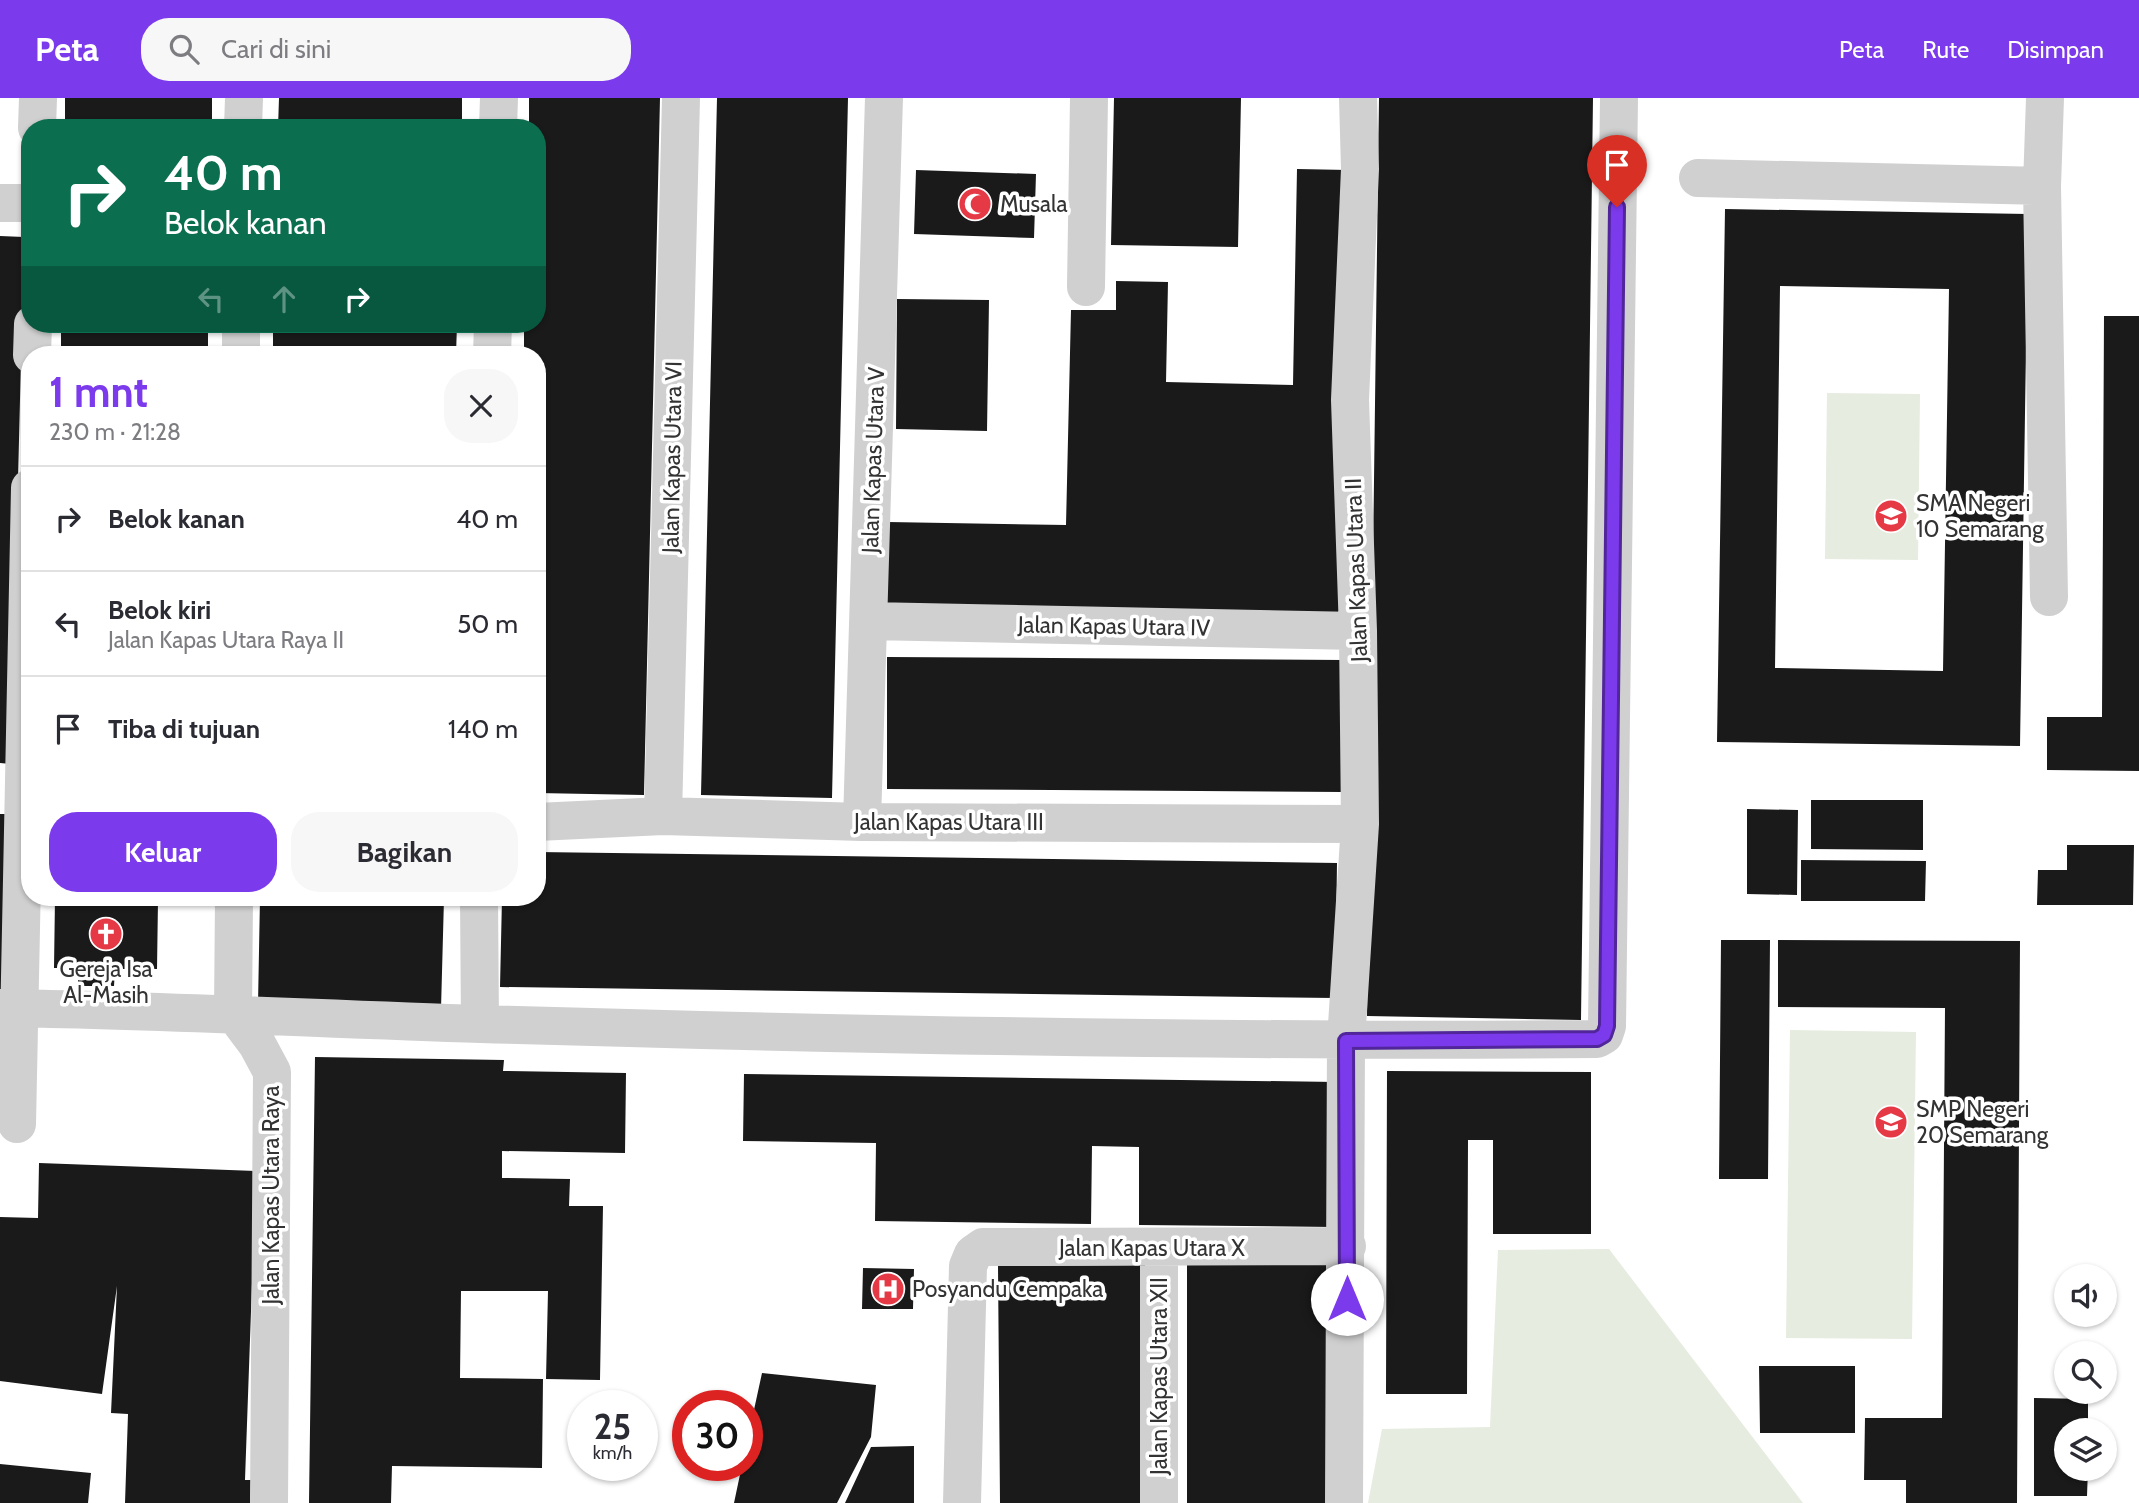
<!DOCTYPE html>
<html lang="id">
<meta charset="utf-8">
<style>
body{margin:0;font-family:Cabin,sans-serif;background:#f7f7f7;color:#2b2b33;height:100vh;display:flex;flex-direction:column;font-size:26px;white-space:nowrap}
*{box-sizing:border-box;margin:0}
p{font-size:23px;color:#7c7c81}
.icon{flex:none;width:38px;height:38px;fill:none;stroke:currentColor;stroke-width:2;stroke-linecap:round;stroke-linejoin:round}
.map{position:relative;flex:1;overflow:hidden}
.sheet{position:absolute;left:21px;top:248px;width:525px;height:560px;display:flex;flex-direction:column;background:#fff;border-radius:28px;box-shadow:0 2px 5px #0004}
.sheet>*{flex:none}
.hud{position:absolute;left:21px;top:21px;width:525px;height:214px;border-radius:28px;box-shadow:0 2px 5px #0004;background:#0b6e4f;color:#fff;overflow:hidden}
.tools{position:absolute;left:2054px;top:1166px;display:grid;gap:14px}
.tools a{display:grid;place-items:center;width:63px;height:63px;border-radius:50%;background:#fff;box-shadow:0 2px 5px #0004;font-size:35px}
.speed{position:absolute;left:567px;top:1292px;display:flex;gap:14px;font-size:35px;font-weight:700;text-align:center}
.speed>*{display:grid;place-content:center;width:91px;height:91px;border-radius:50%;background:#fff;box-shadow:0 2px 5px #0004;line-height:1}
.speed small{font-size:18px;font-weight:400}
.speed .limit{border:10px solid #d22;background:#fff;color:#111}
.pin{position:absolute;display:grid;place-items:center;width:60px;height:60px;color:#fff;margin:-72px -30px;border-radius:50% 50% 50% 0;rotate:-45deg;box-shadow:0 0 7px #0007}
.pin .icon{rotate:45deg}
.me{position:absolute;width:77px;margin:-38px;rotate:0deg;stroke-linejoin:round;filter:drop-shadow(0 0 5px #0008)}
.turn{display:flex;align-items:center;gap:24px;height:147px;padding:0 28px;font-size:32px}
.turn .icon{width:91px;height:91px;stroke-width:2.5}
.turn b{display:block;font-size:49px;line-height:60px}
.lanes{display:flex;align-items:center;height:66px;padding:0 28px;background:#0003;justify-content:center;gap:35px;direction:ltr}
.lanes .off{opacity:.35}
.round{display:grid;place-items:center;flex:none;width:74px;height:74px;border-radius:28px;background:#f7f7f7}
.summary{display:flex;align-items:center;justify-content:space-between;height:119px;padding:0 28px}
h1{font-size:42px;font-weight:700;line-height:52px;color:#7c3aed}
.primary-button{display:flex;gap:14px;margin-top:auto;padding:14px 28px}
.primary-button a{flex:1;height:80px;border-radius:28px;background:#7c3aed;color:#fff;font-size:28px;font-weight:700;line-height:80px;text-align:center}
.primary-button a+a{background:#f7f7f7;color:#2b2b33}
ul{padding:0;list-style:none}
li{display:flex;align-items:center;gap:21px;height:105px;padding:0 28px;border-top:2px solid #e1e1e2}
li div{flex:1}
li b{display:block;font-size:26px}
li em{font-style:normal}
header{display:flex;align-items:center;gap:42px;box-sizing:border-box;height:98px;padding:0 35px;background:#7c3aed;color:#fff}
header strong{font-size:33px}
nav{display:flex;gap:38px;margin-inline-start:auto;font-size:24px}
.search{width:490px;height:63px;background:#f7f7f7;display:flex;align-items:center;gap:18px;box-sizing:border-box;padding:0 24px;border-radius:28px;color:#7c7c81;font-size:26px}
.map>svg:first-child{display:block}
.green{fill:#e6ecdf}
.building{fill:#1a1a1a;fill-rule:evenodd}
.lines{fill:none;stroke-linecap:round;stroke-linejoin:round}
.minor{stroke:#d0d0d0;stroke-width:38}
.route-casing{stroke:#51269a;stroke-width:18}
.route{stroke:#7c3aed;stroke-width:12}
.labels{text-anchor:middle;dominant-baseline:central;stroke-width:7;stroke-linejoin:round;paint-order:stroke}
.poi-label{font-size:23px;fill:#333;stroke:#fff;text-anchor:start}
.street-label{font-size:23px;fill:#333;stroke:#fff}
</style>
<header>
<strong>Peta</strong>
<div class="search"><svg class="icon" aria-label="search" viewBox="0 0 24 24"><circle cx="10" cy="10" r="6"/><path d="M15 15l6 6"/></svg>Cari di sini</div>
<nav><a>Peta</a><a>Rute</a><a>Disimpan</a></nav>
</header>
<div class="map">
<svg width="2139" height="1405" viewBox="0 0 2139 1405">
<rect width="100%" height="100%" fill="#fff"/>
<path class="green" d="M 1827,295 L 1920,296 L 1918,462 L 1825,461 Z
M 1790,932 L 1916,934 L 1912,1241 L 1786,1240 Z
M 1609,1151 L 1803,1405 L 1368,1405 L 1382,1331 L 1490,1329 L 1498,1152 Z"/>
<path class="building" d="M 65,0 L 212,0 L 212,30 L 65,30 Z
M 279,0 L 462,0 L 462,30 L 278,30 Z
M 529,0 L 660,0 L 644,697 L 537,695 L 537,257 L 524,257 L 524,226 L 537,226 L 537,30 L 529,30 Z
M 717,0 L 848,0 L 832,700 L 701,697 Z
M 1114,0 L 1241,0 L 1238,149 L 1111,147 Z
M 1379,0 L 1593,0 L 1581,922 L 1367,918 Z
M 1297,71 L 1348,72 L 1339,517 L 886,508 L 888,424 L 1066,427 L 1071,212 L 1116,212 L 1116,183 L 1168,184 L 1166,284 L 1293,287 Z
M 916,72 L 1036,76 L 1034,140 L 914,136 Z
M 1725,111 L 2028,116 L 2020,648 L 1717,644 ZM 1780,188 L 1949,191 L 1943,573 L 1775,570 Z
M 0,138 L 24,139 L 11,666 L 0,665 Z
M 897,201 L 989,202 L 987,333 L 896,331 Z
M 2104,218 L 2139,218 L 2139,673 L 2047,672 L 2047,619 L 2102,619 Z
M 61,226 L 208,226 L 208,257 L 61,257 Z
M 273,226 L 457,226 L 456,257 L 273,257 Z
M 887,559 L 1344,562 L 1343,694 L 887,691 Z
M 1811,702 L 1923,702 L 1923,752 L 1811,751 Z
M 1747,711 L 1798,712 L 1797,797 L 1747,796 Z
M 0,716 L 8,716 L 6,901 L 0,901 Z
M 2067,747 L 2134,747 L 2133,807 L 2037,807 L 2038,772 L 2067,772 Z
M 537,754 L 1337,765 L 1335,900 L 500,889 L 502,800 L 537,800 Z
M 1801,762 L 1926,763 L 1925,803 L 1801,803 Z
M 55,800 L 197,800 L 197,803 L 158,802 L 157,871 L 115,871 L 114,888 L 78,888 L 78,870 L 54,870 Z
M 260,800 L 444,800 L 441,911 L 258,906 Z
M 1721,842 L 1770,842 L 1768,1081 L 1719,1081 Z
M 1778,842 L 2020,843 L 2017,1405 L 1906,1405 L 1906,1382 L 1864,1382 L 1865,1320 L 1942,1320 L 1945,910 L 1778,909 Z
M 315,959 L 504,962 L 503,973 L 626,975 L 625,1055 L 502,1053 L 502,1080 L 570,1081 L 569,1108 L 603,1108 L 600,1282 L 546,1281 L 548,1193 L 461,1193 L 460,1280 L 543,1281 L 542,1370 L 392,1368 L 391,1405 L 309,1405 Z
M 1387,973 L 1591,974 L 1591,1136 L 1493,1136 L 1493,1042 L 1468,1042 L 1467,1296 L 1386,1296 Z
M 744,976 L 1336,984 L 1334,1129 L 1139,1127 L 1139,1049 L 1092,1048 L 1091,1126 L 875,1123 L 876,1045 L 743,1043 Z
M 39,1065 L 256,1073 L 245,1382 L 251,1382 L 250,1405 L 125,1405 L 128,1316 L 111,1315 L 117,1188 L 102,1296 L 0,1283 L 0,1119 L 38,1120 Z
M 1145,1167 L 1147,1405 L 1000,1405 L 998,1168 Z
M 1187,1167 L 1334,1167 L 1334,1405 L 1187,1405 Z
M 863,1170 L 914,1171 L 913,1211 L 862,1211 Z
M 1759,1268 L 1855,1268 L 1855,1335 L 1760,1335 Z
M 762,1275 L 876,1287 L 871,1339 L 837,1405 L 734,1405 L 742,1367 L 747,1367 L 747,1344 Z
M 2034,1300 L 2088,1301 L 2088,1332 L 2067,1332 L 2067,1370 L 2088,1370 L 2087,1398 L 2034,1398 Z
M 914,1348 L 914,1405 L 845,1405 L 871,1349 Z
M 0,1366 L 91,1375 L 88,1405 L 0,1405 Z"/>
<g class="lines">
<path class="minor" d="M 37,30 L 38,0
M 243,30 L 244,0
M 498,30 L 499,0
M 1698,80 L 2042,88 L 2045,0
M 2042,88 L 2049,499
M 0,105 L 30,105
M 1086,189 L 1089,0
M 32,257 L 33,226
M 241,257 L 241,226
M 492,257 L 493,226
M 869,523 L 1358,533
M 663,718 L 681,0
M 537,724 L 663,718 L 862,724 L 1360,726
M 862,724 L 884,0
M 234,800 L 233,914 L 257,946 L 272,974 L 269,1405
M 479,800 L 480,926
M 0,910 C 161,912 321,921 481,926 C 853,937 1225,944 1597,941 L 1604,937 L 1607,928 L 1619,0
M 17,1026 L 30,390
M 962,1405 L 968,1168 L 973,1156 L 983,1149 L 1347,1148
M 1159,1405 L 1159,1150
M 1344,1405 L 1346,943 L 1360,726 L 1358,533 L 1350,302 L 1360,71 L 1358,0"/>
</g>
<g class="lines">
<defs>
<path id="route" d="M 1347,1201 L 1346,943 L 1597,941 L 1604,937 L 1607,928 L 1617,109"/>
</defs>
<use href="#route" class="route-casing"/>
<use href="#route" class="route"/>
</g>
<defs>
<symbol id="mosque-disc" viewBox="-11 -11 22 22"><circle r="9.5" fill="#e63946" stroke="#fff"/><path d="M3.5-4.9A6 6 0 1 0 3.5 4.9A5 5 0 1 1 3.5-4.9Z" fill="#fff"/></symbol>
<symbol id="school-disc" viewBox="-11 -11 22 22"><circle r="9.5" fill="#e63946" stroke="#fff"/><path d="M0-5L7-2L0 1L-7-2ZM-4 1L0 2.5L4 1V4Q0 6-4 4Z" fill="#fff"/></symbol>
<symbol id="church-disc" viewBox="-11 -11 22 22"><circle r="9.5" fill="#e63946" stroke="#fff"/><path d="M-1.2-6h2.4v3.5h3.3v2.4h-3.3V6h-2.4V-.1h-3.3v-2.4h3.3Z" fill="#fff"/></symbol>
<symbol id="hospital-disc" viewBox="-11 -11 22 22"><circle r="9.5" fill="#e63946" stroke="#fff"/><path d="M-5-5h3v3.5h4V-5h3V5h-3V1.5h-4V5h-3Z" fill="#fff"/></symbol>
</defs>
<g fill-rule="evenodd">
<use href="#mosque-disc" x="956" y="87" width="38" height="38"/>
<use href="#school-disc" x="1872" y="399" width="38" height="38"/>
<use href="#church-disc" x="87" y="817" width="38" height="38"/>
<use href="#school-disc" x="1872" y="1005" width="38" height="38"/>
<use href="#hospital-disc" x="869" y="1172" width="38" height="38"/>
</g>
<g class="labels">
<g class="poi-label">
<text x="1000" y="106">Musala</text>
<text x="1916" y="405">SMA Negeri<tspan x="1916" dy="26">10 Semarang</tspan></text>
<text x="106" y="871" text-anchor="middle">Gereja Isa<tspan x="106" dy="26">Al-Masih</tspan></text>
<text x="1916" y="1011">SMP Negeri<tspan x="1916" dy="26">20 Semarang</tspan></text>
<text x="912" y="1191">Posyandu Cempaka</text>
</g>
<g class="street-label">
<text transform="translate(672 359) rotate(-89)">Jalan Kapas Utara VI</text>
<text transform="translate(873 362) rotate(-88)">Jalan Kapas Utara V</text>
<text transform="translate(1356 472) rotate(-92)">Jalan Kapas Utara II</text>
<text transform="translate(1114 528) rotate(1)">Jalan Kapas Utara IV</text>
<text x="949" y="724">Jalan Kapas Utara III</text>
<text transform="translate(271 1097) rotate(-90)">Jalan Kapas Utara Raya</text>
<text x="1152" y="1150">Jalan Kapas Utara X</text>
<text transform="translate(1159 1278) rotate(-90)">Jalan Kapas Utara XII</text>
</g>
</g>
</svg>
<div class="tools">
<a><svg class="icon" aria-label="sound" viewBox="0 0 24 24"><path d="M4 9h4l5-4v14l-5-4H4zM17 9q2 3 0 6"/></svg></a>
<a><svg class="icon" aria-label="search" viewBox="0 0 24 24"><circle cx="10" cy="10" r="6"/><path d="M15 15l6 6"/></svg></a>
<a><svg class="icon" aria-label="layers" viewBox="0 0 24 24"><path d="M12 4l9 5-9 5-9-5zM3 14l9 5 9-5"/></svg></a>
</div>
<div class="speed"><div>25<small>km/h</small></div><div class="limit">30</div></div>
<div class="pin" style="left:1617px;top:109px;background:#d93025"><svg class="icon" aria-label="arrive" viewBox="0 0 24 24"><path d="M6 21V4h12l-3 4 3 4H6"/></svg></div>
<svg class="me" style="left:1347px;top:1201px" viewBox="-20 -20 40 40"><circle r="19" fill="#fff"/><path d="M0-13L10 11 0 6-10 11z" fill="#7c3aed"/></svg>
<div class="hud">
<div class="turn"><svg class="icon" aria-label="right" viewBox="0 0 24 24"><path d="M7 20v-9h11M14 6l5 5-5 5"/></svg><div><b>40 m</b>Belok kanan</div></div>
<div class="lanes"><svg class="icon off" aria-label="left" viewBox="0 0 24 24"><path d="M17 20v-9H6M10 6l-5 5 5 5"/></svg><svg class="icon off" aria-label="ahead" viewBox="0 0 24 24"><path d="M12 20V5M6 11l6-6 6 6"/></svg><svg class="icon" aria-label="right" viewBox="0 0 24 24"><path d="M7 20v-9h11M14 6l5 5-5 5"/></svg></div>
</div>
<section class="sheet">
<div class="summary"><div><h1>1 mnt</h1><p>230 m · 21:28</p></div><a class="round"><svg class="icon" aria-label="close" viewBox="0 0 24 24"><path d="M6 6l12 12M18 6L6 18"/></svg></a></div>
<ul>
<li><svg class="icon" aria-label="right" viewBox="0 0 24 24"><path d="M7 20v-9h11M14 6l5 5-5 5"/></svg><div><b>Belok kanan</b></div><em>40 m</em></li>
<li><svg class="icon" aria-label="left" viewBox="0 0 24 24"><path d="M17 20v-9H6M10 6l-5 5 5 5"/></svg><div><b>Belok kiri</b><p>Jalan Kapas Utara Raya II</p></div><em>50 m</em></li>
<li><svg class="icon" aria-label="arrive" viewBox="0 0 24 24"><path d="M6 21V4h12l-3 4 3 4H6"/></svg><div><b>Tiba di tujuan</b></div><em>140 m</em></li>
</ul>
<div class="primary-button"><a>Keluar</a><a>Bagikan</a></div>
</section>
</div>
